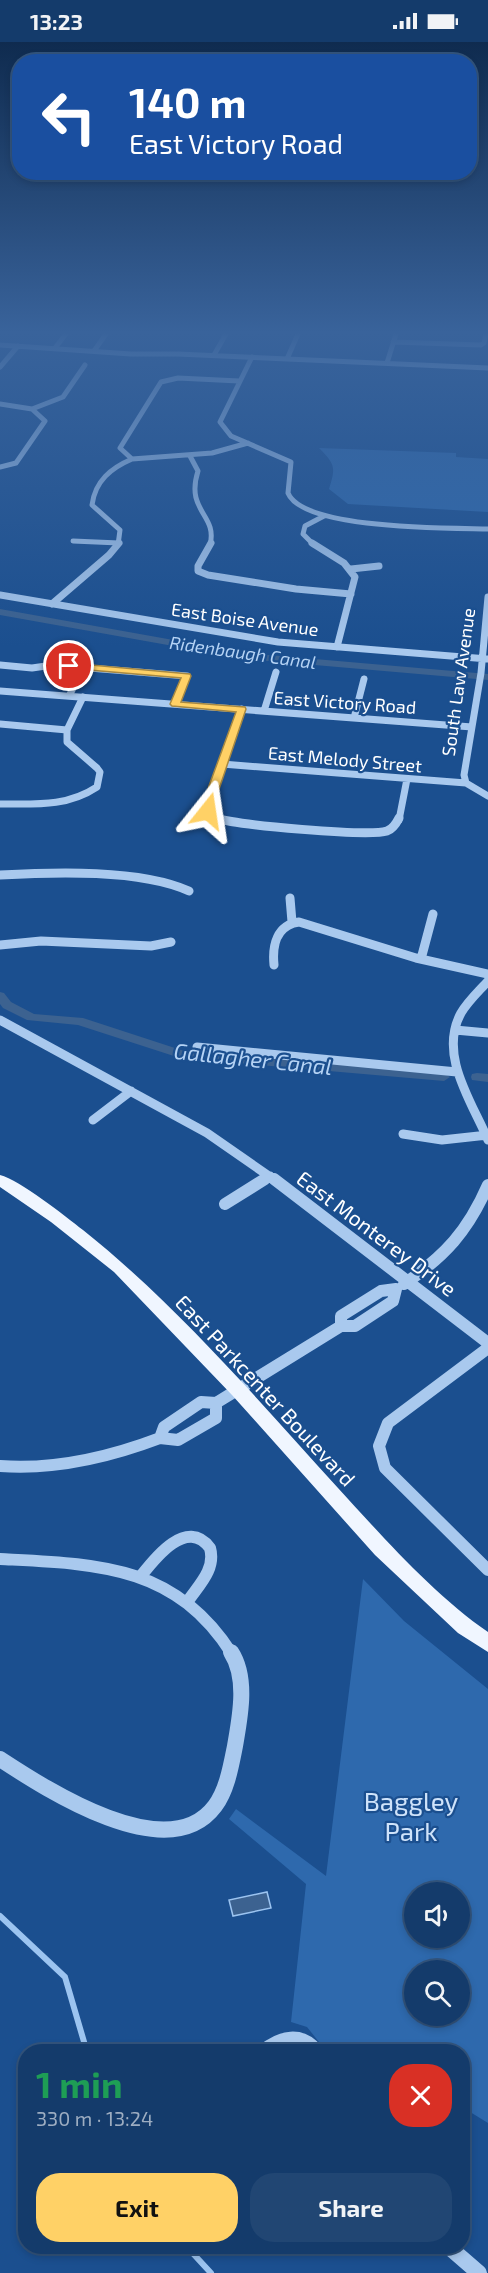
<!DOCTYPE html>
<meta charset="utf-8">
<style>
body{margin:0;font-family:"Exo 2",sans-serif;background:#214673;color:#f1f3f6;height:100vh;display:flex;flex-direction:column;font-size:22px;white-space:nowrap}
*{box-sizing:border-box;margin:0}
p{font-size:20px;color:#9dadc1}
.icon{flex:none;width:33px;height:33px;fill:none;stroke:currentColor;stroke-width:2;stroke-linecap:round;stroke-linejoin:round}
.map{position:relative;flex:1;overflow:hidden}
.panel{position:absolute;left:18px;top:2002px;width:452px;height:210px;display:flex;flex-direction:column;background:#143b6b;border-radius:24px;box-shadow:0 3px 9px #0003,0 0 0 2px #33557e}
.panel>*{flex:none}
.guide{position:absolute;left:12px;top:12px;width:465px;height:126px;border-radius:24px;box-shadow:0 3px 9px #0003,0 0 0 2px #33557e;background:#1a4fa0;color:#fff;overflow:hidden}
.buttons{position:absolute;left:404px;top:1840px;display:grid;gap:12px}
.buttons a{display:grid;place-items:center;width:66px;height:66px;border-radius:50%;background:#143b6b;box-shadow:0 3px 9px #0003,0 0 0 2px #33557e;font-size:30px}
.pin{position:absolute;display:grid;place-items:center;width:51px;height:51px;color:#fff;margin:-26px;border:3px solid #fff;border-radius:50%;box-shadow:0 2px 6px #0007}
.me{position:absolute;width:66px;margin:-33px;rotate:15deg;stroke-linejoin:round;filter:drop-shadow(0 0 4px #0008)}
.turn{display:flex;align-items:center;gap:21px;height:126px;padding:0 18px;font-size:27px}
.turn .icon{width:78px;height:78px;stroke-width:2.5}
.turn b{display:block;font-size:42px;line-height:51px}
.round{display:grid;place-items:center;flex:none;width:63px;height:63px;border-radius:24px;background:#214673}
.headline{display:flex;align-items:center;justify-content:space-between;height:102px;padding:0 18px}
h1{font-size:36px;font-weight:700;line-height:45px;color:#1e9e55}
.cta{display:flex;gap:12px;margin-top:auto;padding:12px 18px}
.cta a{flex:1;height:69px;border-radius:24px;background:#ffd166;color:#111;font-size:24px;font-weight:700;line-height:69px;text-align:center}
.cta a+a{background:#214673;color:#f1f3f6}
.status{display:flex;justify-content:space-between;align-items:center;height:42px;padding:0 30px;background:#143b6b;direction:ltr}
.status svg{height:16px;fill:currentColor}
.map>svg:first-child{display:block}
.green{fill:#2e69ad;fill-rule:evenodd}
.water{fill:#3c6290;stroke:#9cc4f0;stroke-width:1.5}
.lines{fill:none;stroke-linecap:round;stroke-linejoin:round}
.stream{stroke:#9cc4f0;stroke-width:6}
.canal{fill:#3c6290;fill-rule:evenodd}
.minor-far4{stroke:#a9c9ee;stroke-width:5}
.minor-far3{stroke:#a9c9ee;stroke-width:7}
.minor-far2{stroke:#a9c9ee;stroke-width:9}
.minor-far1{stroke:#a9c9ee;stroke-width:12}
.minor{stroke:#a9c9ee;stroke-width:16}
.major{fill:#f0f6ff;fill-rule:evenodd}
.route{fill:#ffd166;stroke:#a68842;stroke-width:1.5}
.labels{text-anchor:middle;dominant-baseline:central;stroke-width:4.5;stroke-linejoin:round;paint-order:stroke}
.far-street-label{font-size:18px;fill:#fff;stroke:#1b4f8f}
.far-water-label{font-size:18px;font-style:italic;fill:#b5d3f5;stroke:#1b4f8f}
.street-label{font-size:21px;fill:#fff;stroke:#1b4f8f}
.water-label{font-size:22px;font-style:italic;fill:#b5d3f5;stroke:#1b4f8f}
.near-park-label{font-size:26px;fill:#cfe3fa;stroke:#1b4f8f}
</style>
<div class="status"><b>13:23</b><svg viewBox="0 0 49 12"><path d="M0 12V9h3v3zM5 12V6h3v6zM10 12V3h3v9zM15 12V0h3v12zM26 1h20v11H26zM47 4h2v5h-2z"/></svg></div>
<div class="map">
<svg width="488" height="2231" viewBox="0 0 488 2231">
<rect width="100%" height="100%" fill="#1b4f8f"/>
<path class="green" d="M 319,406 L 456,411 L 456,415 L 488,417 L 488,470 L 348,462 L 329,447 C 336,425 335,422 319,406 Z
M 363,1537 L 404,1579 L 488,1647 L 488,2081 L 462,2065 L 462,2010 L 373,2010 L 359,2002 L 354,2010 L 327,2010 L 307,1985 L 291,1980 L 306,1842 L 229,1777 L 236,1767 L 326,1834 ZM 414,1851 L 459,1851 L 459,1896 L 414,1896 ZM 414,1929 L 459,1929 L 459,1974 L 414,1974 Z"/>
<path class="water" d="M 267,1850 L 271,1866 L 233,1874 L 229,1858 Z"/>
<g class="lines">
<path class="stream" d="M 0,1874 L 65,1935 L 87,2010
M 187,2205 L 211,2231"/>
<path class="canal" d="M 0,567 L 246,611 L 488,632 L 488,638 L 246,617 L 0,573 Z
M 0,950 L 4,951 L 11,960 L 34,972 L 83,976 L 181,1008 L 444,1031 L 450,1035 L 444,1039 L 180,1016 L 78,983 L 27,978 L 3,966 L 0,962 Z
M 477,1031 L 488,1032 L 488,1040 L 472,1038 L 471,1035 L 472,1032 Z"/>
<path class="minor-far4" d="M 393,300 L 481,303 L 484,301 L 486,292
M 0,303 L 131,312 L 178,312 L 488,326
M 55,306 L 66,292
M 94,309 L 106,292
M 214,313 L 226,292
M 252,315 L 220,380 L 231,394 L 291,420 L 288,451 C 303,488 451,486 488,487
M 287,317 L 298,292
M 387,321 L 396,292
M 0,325 L 18,304
M 0,362 L 32,367 L 45,379 L 16,421 L 0,425
M 32,367 L 63,355 L 85,323
M 190,414 L 198,429 C 185,470 218,472 210,503
M 132,417 L 212,411 L 248,401
M 73,499 L 119,501
M 118,503 L 120,488 L 92,463 C 95,439 111,426 132,417 L 120,406 L 161,340 L 178,336 L 239,339
M 314,503 L 303,492 L 305,484 L 324,474"/>
<path class="minor-far3" d="M 211,501 L 198,524 L 198,529 L 208,533 L 296,547 L 351,552
M 312,501 L 344,521 L 355,535 L 337,605
M 351,527 L 379,524
M 0,553 L 278,600 L 488,617
M 488,555 L 481,631 L 464,733 L 466,741 L 488,754
M 52,562 L 109,513 L 119,501
M 0,623 L 32,626 L 53,623 L 187,634 L 175,662
M 0,649 L 472,685
M 69,654 L 84,625
M 264,669 L 276,630
M 354,676 L 364,637
M 0,682 L 67,688
M 222,722 L 466,741
M 0,762 C 35,762 67,765 97,745 L 100,730 L 97,726 L 67,700 L 67,688 L 83,655
M 221,778 L 211,774 L 207,763 L 242,667
M 399,778 L 407,737"/>
<path class="minor-far2" d="M 217,776 C 235,783 369,795 387,789 C 393,787 396,782 399,776
M 0,833 C 54,830 140,827 189,849
M 290,856 L 292,880
M 0,903 L 41,899 L 151,904 L 171,900
M 421,917 L 433,872
M 274,923 C 272,903 277,883 299,880 L 416,916 L 488,932
M 488,939 C 479,949 468,959 461,971 C 438,1013 472,1060 488,1098
M 0,978 L 207,1091 L 276,1139
M 455,988 L 488,991
M 197,1005 L 457,1030
M 93,1078 L 131,1049
M 403,1092 L 442,1098 L 488,1093
M 263,1139 L 270,1134"/>
<path class="minor-far1" d="M 274,1137 L 488,1301
M 225,1162 L 265,1137
M 404,1242 C 445,1214 468,1189 488,1143
M 396,1247 L 393,1259 L 355,1284 L 341,1284 L 341,1274 L 381,1249 Z
M 488,1306 L 388,1381 L 379,1404 L 385,1426 L 488,1528
M 201,1360 L 216,1361 L 216,1376 L 178,1398 L 160,1396 L 164,1385 Z
M 216,1361 L 341,1284
M 0,1424 C 54,1428 110,1415 160,1396
M 0,1517 C 96,1522 175,1522 232,1612
M 141,1534 C 155,1516 187,1475 210,1506 C 216,1527 199,1543 188,1559"/>
<path class="minor" d="M 0,1717 C 46,1747 168,1827 215,1764 C 227,1748 231,1724 235,1704 C 240,1675 248,1636 231,1610
M 264,2010 C 281,1996 301,1991 316,2010
M 449,2205 L 479,2231"/>
<path class="major" d="M 0,1133 C 20,1138 65,1174 83,1188 C 177,1263 257,1357 338,1446 C 382,1494 434,1553 488,1590 L 488,1610 L 458,1591 L 375,1513 L 232,1353 L 114,1230 L 51,1180 L 0,1145 Z"/>
</g>
<linearGradient id="sky" x2="0" y2="1"><stop stop-color="#0f2b4f"/><stop offset="0.48" stop-color="#39639b"/><stop offset="1" stop-color="#39639b" stop-opacity="0"/></linearGradient>
<rect width="488" height="605" fill="url(#sky)"/>
<path class="route" d="M 69,621 L 190,632 L 191,634 L 181,660 L 245,665 L 246,667 L 211,771 L 204,771 L 202,763 L 236,670 L 172,664 L 170,662 L 181,636 L 66,626 L 66,622 Z"/>
<g class="labels">
<g class="far-street-label">
<text transform="translate(245 577) rotate(8)">East Boise Avenue</text>
<text transform="translate(458 640) rotate(-82)">South Law Avenue</text>
<text transform="translate(345 660) rotate(4)">East Victory Road</text>
<text transform="translate(345 717) rotate(5)">East Melody Street</text>
</g>
<g class="far-water-label">
<text transform="translate(243 610) rotate(8)">Ridenbaugh Canal</text>
</g>
<g class="street-label">
<text transform="translate(377 1191) rotate(37)">East Monterey Drive</text>
<text transform="translate(266 1348) rotate(47)">East Parkcenter Boulevard</text>
</g>
<g class="water-label">
<text transform="translate(253 1016) rotate(6)">Gallagher Canal</text>
</g>
<g class="near-park-label">
<text x="411" y="1758">Baggley<tspan x="411" dy="30">Park</tspan></text>
</g>
</g>
</svg>
<div class="buttons">
<a><svg class="icon" aria-label="sound" viewBox="0 0 24 24"><path d="M4 9h4l5-4v14l-5-4H4zM17 9q2 3 0 6"/></svg></a>
<a><svg class="icon" aria-label="search" viewBox="0 0 24 24"><circle cx="10" cy="10" r="6"/><path d="M15 15l6 6"/></svg></a>
</div>
<div class="pin" style="left:69px;top:624px;background:#d93025"><svg class="icon" aria-label="arrive" viewBox="0 0 24 24"><path d="M6 21V4h12l-3 4 3 4H6"/></svg></div>
<svg class="me" style="left:208px;top:769px" viewBox="-20 -20 40 40"><path d="M0-17L14 15 0 8-14 15z" fill="#ffd166" stroke="#fff" stroke-width="4"/></svg>
<div class="guide">
<div class="turn"><svg class="icon" aria-label="left" viewBox="0 0 24 24"><path d="M17 20v-9H6M10 6l-5 5 5 5"/></svg><div><b>140 m</b>East Victory Road</div></div>
</div>
<section class="panel">
<div class="headline"><div><h1>1 min</h1><p>330 m · 13:24</p></div><a class="round" style="background:#d93025;color:#fff"><svg class="icon" aria-label="close" viewBox="0 0 24 24"><path d="M6 6l12 12M18 6L6 18"/></svg></a></div>
<div class="cta"><a>Exit</a><a>Share</a></div>
</section>
</div>
